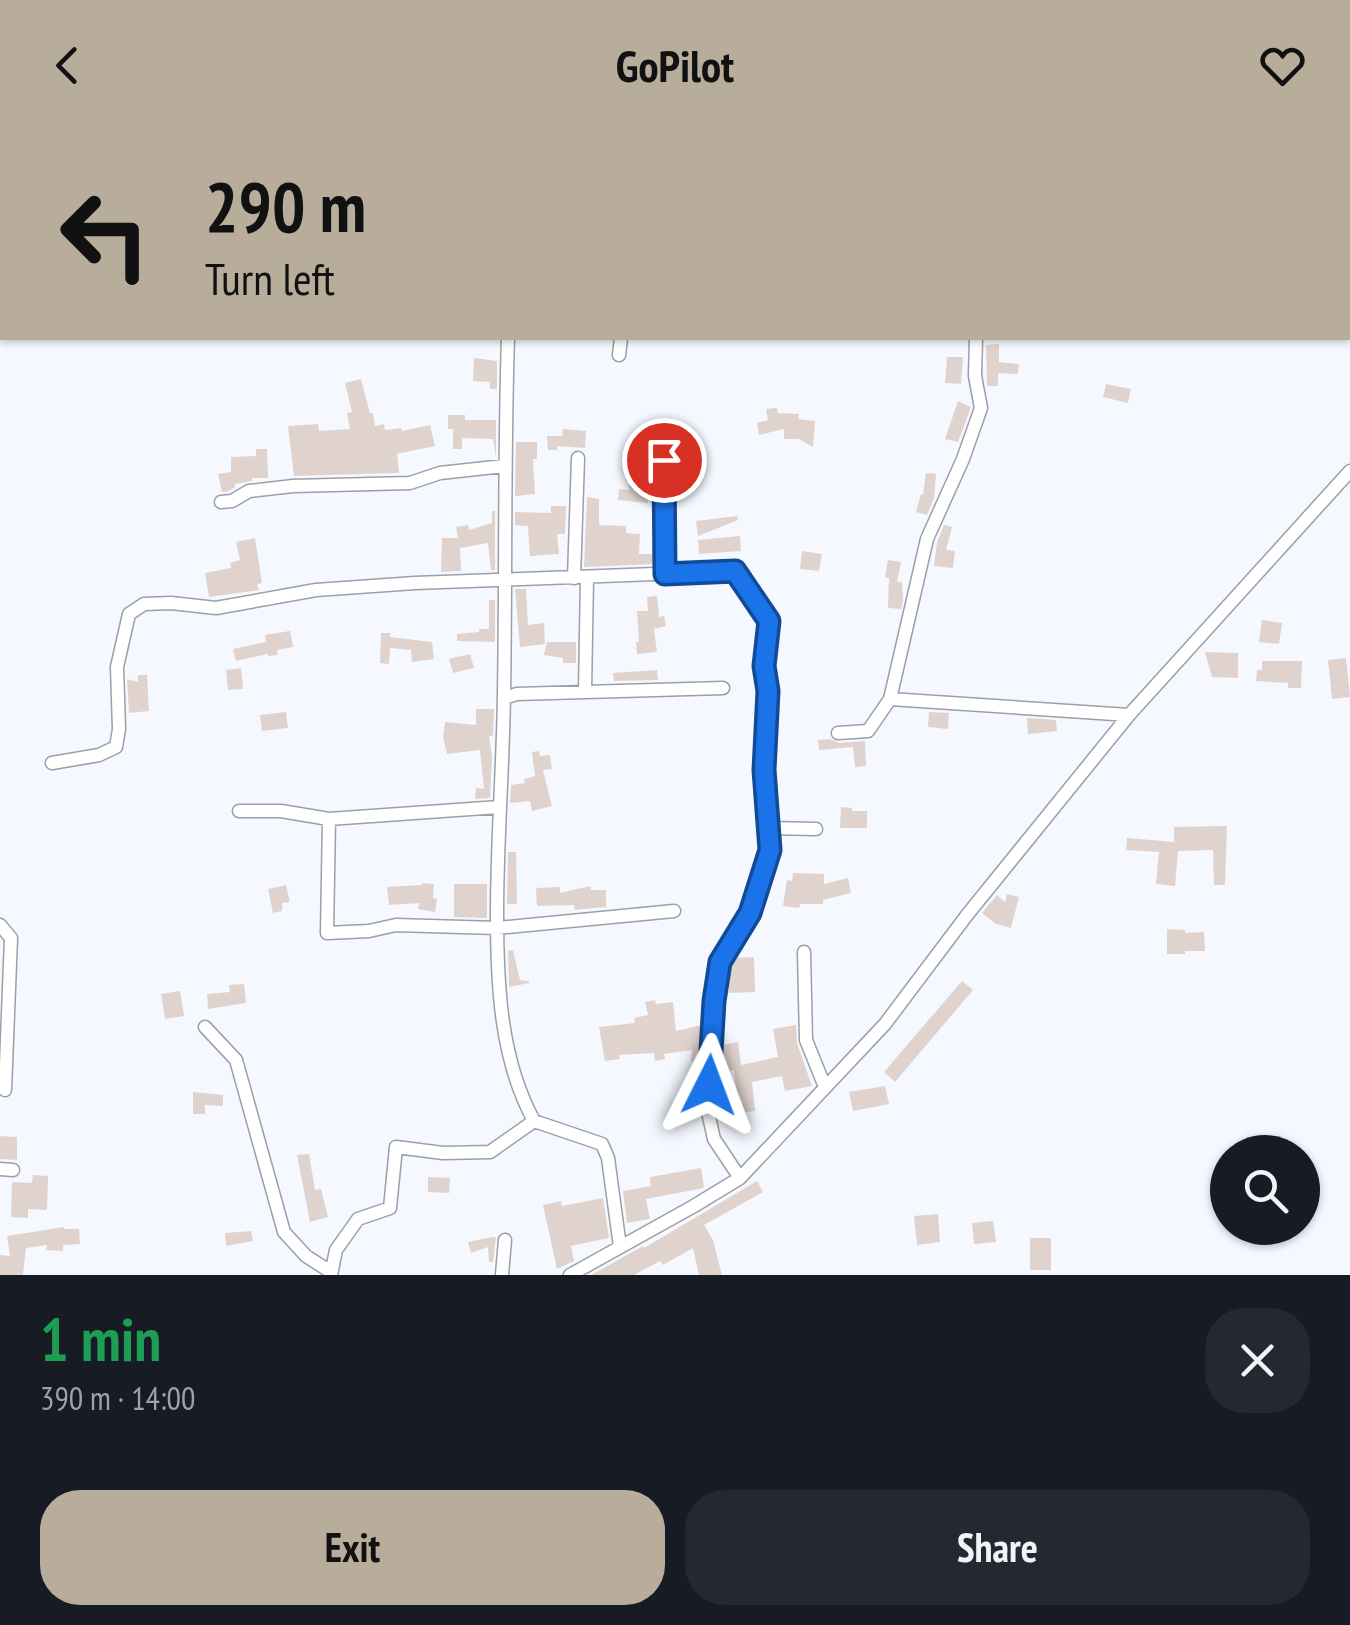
<!DOCTYPE html>
<meta charset="utf-8">
<style>
body{margin:0;font-family:"PT Sans Narrow",sans-serif;background:#242831;color:#f1f3f6;height:100vh;display:flex;flex-direction:column;font-size:38px;white-space:nowrap}
*{box-sizing:border-box;margin:0}
p{font-size:32px;color:#9ea1a6}
.icon{flex:none;width:55px;height:55px;fill:none;stroke:currentColor;stroke-width:2;stroke-linecap:round;stroke-linejoin:round}
.map{position:relative;height:1145px;overflow:hidden}
.drawer{display:flex;flex-direction:column;background:#171b24;flex:1}
.drawer>*{flex:none}
.top-card{position:absolute;left:0px;top:0px;width:1350px;height:210px;box-shadow:0 2px 8px #0004;background:#b8ac9a;color:#111;overflow:hidden}
.fabs{position:absolute;left:1210px;top:1005px;display:grid;gap:20px}
.fabs a{display:grid;place-items:center;width:110px;height:110px;border-radius:50%;background:#171b24;box-shadow:0 2px 8px #0004;font-size:50px}
.pin{position:absolute;display:grid;place-items:center;width:85px;height:85px;color:#fff;margin:-42px;border:5px solid #fff;border-radius:50%;box-shadow:0 2px 10px #0007}
.me{position:absolute;width:110px;margin:-55px;rotate:3deg;stroke-linejoin:round;filter:drop-shadow(0 0 8px #0008)}
.turn{display:flex;align-items:center;gap:35px;height:210px;padding:0 40px;font-size:45px}
.turn .icon{width:130px;height:130px;stroke-width:2.5}
.turn b{display:block;font-size:70px;line-height:85px}
.round{display:grid;place-items:center;flex:none;width:105px;height:105px;border-radius:40px;background:#242831}
.headline{display:flex;align-items:center;justify-content:space-between;height:170px;padding:0 40px}
h1{font-size:60px;font-weight:600;line-height:75px;color:#1e9e55}
.cta{display:flex;gap:20px;margin-top:auto;padding:20px 40px}
.cta a{flex:1;height:115px;border-radius:40px;background:#b8ac9a;color:#111;font-size:40px;font-weight:600;line-height:115px;text-align:center}
.cta a+a{background:#242831;color:#f1f3f6}
header{display:flex;justify-content:space-between;align-items:center;height:130px;padding:0 40px;background:#b8ac9a;color:#111;font-size:45px;font-weight:600}
.map>svg:first-child{display:block}
.building{fill:#e0d3ce}
.lines{fill:none;stroke-linecap:round;stroke-linejoin:round}
.minor-casing{stroke:#9a9fa9;stroke-width:15}
.minor{stroke:#fff;stroke-width:12}
.route-casing{stroke:#114b97;stroke-width:25}
.route{stroke:#1a73e8;stroke-width:18}
</style>
<header><svg class="icon" aria-label="back" viewBox="0 0 24 24"><path d="M15 5l-7 7 7 7"/></svg>GoPilot<svg class="icon" aria-label="heart" viewBox="0 0 24 24"><path d="M12 20l-8-8c-3-5 5-10 8-4 3-6 11-1 8 4z"/></svg></header>
<div class="map">
<svg width="1350" height="1145" viewBox="0 0 1350 1145">
<rect width="100%" height="100%" fill="#f5f8ff"/>
<path class="building" d="M 999,214 L 999,232 L 1019,234 L 1018,244 L 998,243 L 998,256 L 987,256 L 986,215 Z
M 947,227 L 963,227 L 961,254 L 945,253 Z
M 474,228 L 497,231 L 497,259 L 490,259 L 490,252 L 473,251 Z
M 361,249 L 370,283 L 373,283 L 375,296 L 384,294 L 385,300 L 401,298 L 402,301 L 430,295 L 435,316 L 397,324 L 399,343 L 294,346 L 288,296 L 318,294 L 319,301 L 350,299 L 347,283 L 352,282 L 345,253 Z
M 1106,254 L 1131,259 L 1128,273 L 1103,267 Z
M 958,271 L 971,277 L 958,312 L 945,309 Z
M 777,278 L 778,283 L 799,284 L 798,289 L 815,291 L 813,317 L 799,309 L 784,309 L 784,299 L 759,305 L 757,293 L 768,290 L 766,279 Z
M 448,285 L 465,285 L 465,290 L 496,290 L 496,327 L 493,309 L 462,308 L 462,319 L 453,319 L 453,299 L 448,299 Z
M 668,288 L 671,321 L 640,322 L 638,306 L 651,304 L 650,290 Z
M 563,299 L 586,301 L 585,318 L 557,316 L 557,320 L 548,320 L 547,306 L 562,306 Z
M 516,312 L 537,312 L 537,329 L 533,329 L 535,364 L 515,366 Z
M 256,319 L 267,319 L 268,348 L 252,348 L 252,351 L 235,354 L 235,357 L 229,361 L 222,362 L 218,344 L 231,342 L 231,327 L 256,326 Z
M 648,333 L 648,373 L 618,370 L 619,359 L 629,360 L 627,334 Z
M 926,343 L 936,344 L 934,368 L 927,385 L 916,382 L 921,364 L 923,365 Z
M 587,367 L 599,369 L 599,395 L 626,396 L 626,403 L 640,404 L 639,424 L 655,424 L 655,434 L 584,437 Z
M 551,376 L 566,376 L 565,404 L 557,404 L 559,424 L 530,426 L 528,396 L 515,395 L 515,382 L 551,383 Z
M 492,381 L 495,381 L 495,440 L 491,440 L 488,413 L 460,418 L 461,441 L 441,442 L 442,408 L 458,408 L 456,397 L 468,395 L 469,400 L 492,393 Z
M 737,386 L 738,390 L 698,406 L 696,391 Z
M 944,395 L 952,397 L 946,420 L 955,421 L 953,438 L 934,436 L 937,412 Z
M 740,406 L 741,421 L 699,424 L 698,410 Z
M 255,408 L 262,453 L 257,454 L 259,460 L 209,467 L 205,443 L 231,438 L 230,433 L 240,430 L 236,412 Z
M 802,421 L 822,424 L 819,441 L 800,439 Z
M 888,430 L 901,432 L 897,452 L 902,452 L 903,469 L 901,479 L 888,478 L 889,448 L 885,447 Z
M 515,459 L 526,459 L 528,495 L 544,493 L 545,514 L 520,517 Z
M 657,466 L 659,487 L 664,486 L 666,496 L 654,499 L 657,522 L 637,524 L 636,512 L 639,512 L 637,481 L 648,481 L 647,467 Z
M 489,470 L 495,470 L 495,512 L 457,511 L 457,504 L 479,502 L 479,499 L 489,499 Z
M 1262,490 L 1282,493 L 1279,514 L 1259,512 Z
M 290,501 L 293,517 L 277,520 L 278,525 L 268,526 L 267,524 L 236,531 L 233,519 L 266,512 L 265,505 Z
M 381,503 L 390,503 L 390,507 L 432,512 L 434,529 L 412,532 L 411,520 L 390,518 L 389,534 L 380,533 Z
M 547,512 L 576,512 L 576,533 L 563,533 L 563,528 L 544,525 Z
M 1205,522 L 1238,523 L 1238,548 L 1212,547 Z
M 470,524 L 474,538 L 453,543 L 449,529 Z
M 1346,528 L 1350,567 L 1332,569 L 1328,530 Z
M 1262,531 L 1302,531 L 1301,558 L 1288,558 L 1288,553 L 1256,551 L 1257,540 L 1262,540 Z
M 241,538 L 243,559 L 228,560 L 226,540 Z
M 657,540 L 658,550 L 614,551 L 613,543 Z
M 138,545 L 147,545 L 149,581 L 129,583 L 127,549 L 138,552 Z
M 476,579 L 494,579 L 493,606 L 489,606 L 492,626 L 490,668 L 475,669 L 476,658 L 484,659 L 480,620 L 447,624 L 443,607 L 445,592 L 476,595 Z
M 286,582 L 288,598 L 262,601 L 260,585 Z
M 929,582 L 949,583 L 948,599 L 928,597 Z
M 1027,588 L 1056,590 L 1057,601 L 1028,604 Z
M 830,609 L 839,613 L 865,611 L 866,636 L 855,637 L 853,617 L 819,620 L 818,610 Z
M 539,621 L 540,626 L 550,625 L 552,639 L 543,640 L 552,676 L 532,681 L 530,671 L 510,673 L 511,655 L 525,653 L 524,649 L 535,646 L 532,622 Z
M 841,677 L 852,678 L 852,681 L 867,681 L 867,698 L 840,698 Z
M 1227,696 L 1225,755 L 1214,755 L 1213,720 L 1178,721 L 1175,756 L 1156,754 L 1159,722 L 1126,720 L 1127,708 L 1174,712 L 1174,697 Z
M 508,722 L 516,722 L 517,774 L 507,774 Z
M 793,743 L 824,744 L 824,754 L 848,748 L 851,763 L 823,770 L 823,774 L 800,774 L 799,778 L 783,776 L 787,750 L 792,751 Z
M 422,753 L 434,754 L 433,768 L 437,769 L 435,782 L 418,779 L 419,773 L 389,775 L 387,757 L 422,755 Z
M 454,754 L 487,754 L 487,788 L 454,787 Z
M 286,755 L 290,772 L 282,773 L 282,781 L 273,783 L 268,759 Z
M 590,756 L 591,760 L 606,760 L 606,777 L 575,780 L 574,775 L 537,776 L 536,758 L 560,757 L 560,763 Z
M 1007,764 L 1019,767 L 1011,798 L 996,794 L 982,783 L 997,765 L 1005,772 Z
M 1167,799 L 1185,800 L 1185,803 L 1204,802 L 1205,821 L 1185,821 L 1185,824 L 1167,824 Z
M 513,820 L 520,850 L 529,851 L 529,853 L 509,857 L 508,821 Z
M 754,827 L 755,862 L 729,863 L 728,841 L 733,828 Z
M 962,851 L 973,860 L 895,952 L 884,942 Z
M 244,854 L 246,873 L 208,879 L 207,864 L 230,862 L 229,855 Z
M 180,861 L 184,886 L 165,889 L 161,864 Z
M 655,870 L 656,874 L 673,872 L 676,901 L 702,895 L 700,932 L 691,932 L 692,920 L 664,924 L 665,929 L 655,931 L 654,923 L 619,925 L 620,929 L 605,931 L 599,897 L 635,893 L 634,888 L 648,885 L 645,872 Z
M 796,895 L 797,913 L 812,956 L 785,961 L 782,946 L 752,952 L 755,981 L 739,983 L 734,940 L 720,942 L 721,915 L 738,912 L 741,935 L 778,927 L 773,899 Z
M 885,956 L 889,974 L 853,981 L 849,962 Z
M 193,962 L 223,965 L 223,976 L 205,975 L 205,984 L 193,984 Z
M 0,1006 L 17,1007 L 17,1030 L 0,1029 Z
M 309,1024 L 315,1060 L 321,1059 L 328,1087 L 310,1092 L 297,1025 Z
M 701,1038 L 704,1058 L 646,1069 L 650,1089 L 627,1093 L 623,1061 L 651,1056 L 650,1047 Z
M 33,1045 L 48,1046 L 47,1080 L 28,1079 L 28,1088 L 11,1087 L 12,1052 L 32,1053 Z
M 428,1047 L 450,1048 L 449,1063 L 428,1062 Z
M 757,1051 L 763,1062 L 704,1095 L 713,1110 L 722,1145 L 699,1145 L 693,1118 L 663,1135 L 660,1131 L 634,1145 L 591,1145 L 643,1116 L 644,1118 Z
M 603,1068 L 609,1108 L 571,1116 L 574,1131 L 557,1139 L 543,1075 L 561,1071 L 562,1076 Z
M 938,1084 L 940,1112 L 917,1115 L 914,1086 Z
M 993,1091 L 996,1112 L 974,1114 L 972,1093 Z
M 64,1097 L 64,1099 L 79,1099 L 80,1114 L 63,1115 L 63,1121 L 46,1120 L 47,1115 L 26,1118 L 23,1145 L 0,1145 L 0,1125 L 10,1126 L 7,1106 Z
M 251,1101 L 253,1111 L 226,1116 L 225,1103 Z
M 492,1107 L 496,1107 L 493,1132 L 489,1132 L 488,1117 L 471,1123 L 468,1112 Z
M 1030,1108 L 1051,1108 L 1051,1140 L 1030,1140 Z"/>
<g class="lines">
<defs>
<path id="minor" d="M 898,0 L 899,2
M 982,0 L 982,2
M 870,2 L 881,0
M 508,208 C 504,327 506,445 504,564 C 503,638 497,711 497,784 C 497,854 500,929 534,991 L 602,1014 L 608,1028 L 620,1117
M 976,208 L 975,246 L 981,278 L 963,329 L 927,409 L 890,569 L 1129,585
M 619,225 L 621,208
M 665,330 L 665,444
M 221,372 L 232,371 L 249,361 L 293,356 L 410,353 L 440,343 L 504,336
M 574,448 L 578,328
M 585,561 L 587,447
M 504,568 L 517,564 L 723,558
M 838,603 L 868,601 L 890,569
M 52,633 L 99,625 L 116,617 L 119,599 L 117,537 L 129,484 L 144,474 L 171,473 L 216,478 L 316,460 L 415,453 L 735,441 L 769,491 L 765,536 L 767,561 L 765,640 L 770,720 L 750,783 L 719,832 L 713,871 L 710,928 L 708,982 L 714,1009 L 740,1048
M 499,677 L 329,689 L 327,803 L 369,801 L 396,795 L 497,798 L 674,781
M 239,681 L 281,681 L 329,689
M 768,698 L 816,699
M 0,795 L 11,808 L 5,960
M 804,822 L 806,910 L 825,957
M 205,897 L 236,930 L 284,1102 L 306,1126 L 331,1142
M 0,1039 L 13,1040
M 331,1145 L 336,1120 L 358,1089 L 390,1078 L 396,1017 L 443,1023 L 490,1022 L 534,991
M 502,1145 L 505,1110
M 570,1145 L 694,1076 L 740,1048 L 885,894 L 967,785 L 1129,585 L 1350,341"/>
</defs>
<use href="#minor" class="minor-casing"/>
<use href="#minor" class="minor"/>
</g>
<g class="lines">
<defs>
<path id="route" d="M 664,330 L 665,444 L 735,441 L 769,491 L 764,536 L 768,561 L 764,640 L 770,720 L 750,783 L 720,832 L 714,871 L 709,955"/>
</defs>
<use href="#route" class="route-casing"/>
<use href="#route" class="route"/>
</g>
</svg>
<div class="fabs">
<a><svg class="icon" aria-label="search" viewBox="0 0 24 24"><circle cx="10" cy="10" r="6"/><path d="M15 15l6 6"/></svg></a>
</div>
<div class="pin" style="left:664px;top:330px;background:#d93025"><svg class="icon" aria-label="arrive" viewBox="0 0 24 24"><path d="M6 21V4h12l-3 4 3 4H6"/></svg></div>
<svg class="me" style="left:709px;top:955px" viewBox="-20 -20 40 40"><path d="M0-17L14 15 0 8-14 15z" fill="#1a73e8" stroke="#fff" stroke-width="4"/></svg>
<div class="top-card">
<div class="turn"><svg class="icon" aria-label="left" viewBox="0 0 24 24"><path d="M17 20v-9H6M10 6l-5 5 5 5"/></svg><div><b>290 m</b>Turn left</div></div>
</div>
</div>
<section class="drawer">
<div class="headline"><div><h1>1 min</h1><p>390 m · 14:00</p></div><a class="round"><svg class="icon" aria-label="close" viewBox="0 0 24 24"><path d="M6 6l12 12M18 6L6 18"/></svg></a></div>
<div class="cta"><a>Exit</a><a>Share</a></div>
</section>
